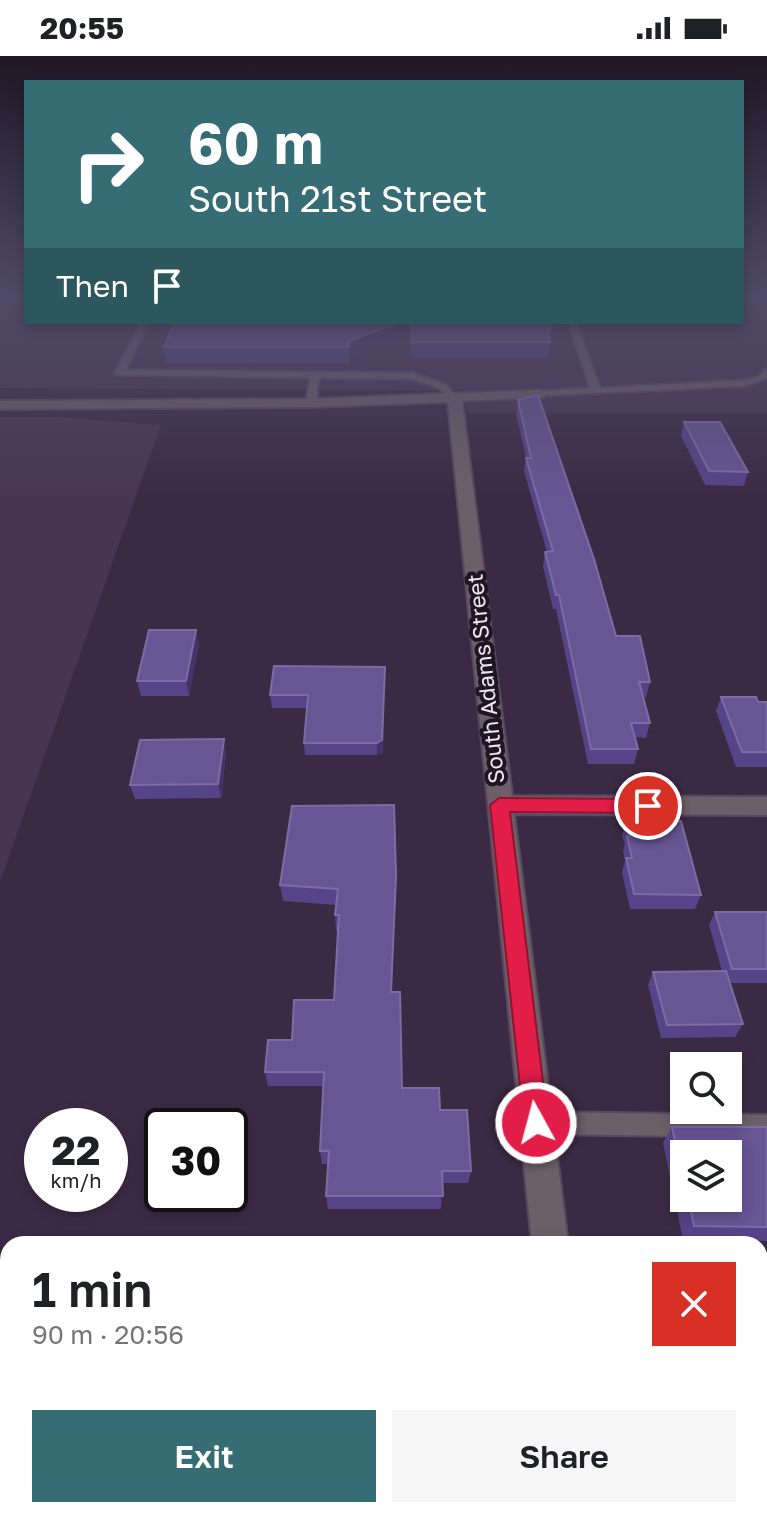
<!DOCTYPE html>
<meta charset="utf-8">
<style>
body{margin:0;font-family:"Golos Text",sans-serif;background:#f6f6f6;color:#202124;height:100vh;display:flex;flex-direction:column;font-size:30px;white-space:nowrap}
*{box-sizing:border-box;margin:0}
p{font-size:26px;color:#757577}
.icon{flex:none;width:44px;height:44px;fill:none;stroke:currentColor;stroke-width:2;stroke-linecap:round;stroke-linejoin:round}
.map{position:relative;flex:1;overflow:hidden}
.drawer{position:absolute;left:0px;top:1180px;width:768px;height:282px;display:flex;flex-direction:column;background:#fff;border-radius:24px 24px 0 0;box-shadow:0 4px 12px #0003}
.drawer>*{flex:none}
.top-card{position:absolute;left:24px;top:24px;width:720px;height:244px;border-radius:0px;box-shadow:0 4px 12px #0003;background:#366d75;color:#fff;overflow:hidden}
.fabs{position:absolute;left:670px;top:996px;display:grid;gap:16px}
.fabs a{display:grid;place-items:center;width:72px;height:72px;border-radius:0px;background:#fff;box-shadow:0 4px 12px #0003;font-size:40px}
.speed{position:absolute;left:24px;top:1052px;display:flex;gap:16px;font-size:40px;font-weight:700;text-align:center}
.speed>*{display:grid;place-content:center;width:104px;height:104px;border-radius:50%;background:#fff;box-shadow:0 4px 12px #0003;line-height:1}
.speed small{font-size:20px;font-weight:400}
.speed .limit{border:4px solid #111;border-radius:12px;background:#fff;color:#111}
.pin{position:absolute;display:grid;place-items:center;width:68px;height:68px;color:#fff;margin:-34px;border:4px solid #fff;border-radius:50%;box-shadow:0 2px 8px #0007}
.me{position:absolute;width:88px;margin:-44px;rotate:353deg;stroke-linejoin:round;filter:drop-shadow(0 0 6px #0008)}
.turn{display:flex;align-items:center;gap:28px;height:168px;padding:0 32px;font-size:36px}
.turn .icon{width:104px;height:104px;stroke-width:2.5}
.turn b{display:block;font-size:56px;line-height:68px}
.then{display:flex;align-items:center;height:76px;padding:0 32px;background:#0003;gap:16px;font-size:30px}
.round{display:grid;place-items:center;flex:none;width:84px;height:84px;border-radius:0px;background:#f6f6f6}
.headline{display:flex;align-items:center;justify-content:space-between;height:136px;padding:0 32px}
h1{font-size:48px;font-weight:600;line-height:60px}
.action{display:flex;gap:16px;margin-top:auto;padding:16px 32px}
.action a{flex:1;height:92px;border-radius:0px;background:#366d75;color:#fff;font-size:32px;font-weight:600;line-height:92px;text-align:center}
.action a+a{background:#f6f6f6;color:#202124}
.status{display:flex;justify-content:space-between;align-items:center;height:56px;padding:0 40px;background:#fff;direction:ltr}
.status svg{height:22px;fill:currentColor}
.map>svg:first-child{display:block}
.built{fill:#483553}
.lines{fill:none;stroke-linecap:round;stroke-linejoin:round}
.lane-casing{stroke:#584860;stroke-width:4}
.street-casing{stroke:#584860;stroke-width:4}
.lane{fill:#6c5f68;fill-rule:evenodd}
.street{fill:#6c5f68;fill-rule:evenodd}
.wall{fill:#564488;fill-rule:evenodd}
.shaded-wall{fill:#453268}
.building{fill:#675594;stroke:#7c6ca3;stroke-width:2}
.route{fill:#e11d48;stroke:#92132f;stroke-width:2}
.labels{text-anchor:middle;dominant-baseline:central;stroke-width:8;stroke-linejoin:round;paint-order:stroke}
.street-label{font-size:22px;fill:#efe5f5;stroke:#1e1722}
</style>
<div class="status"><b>20:55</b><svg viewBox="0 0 49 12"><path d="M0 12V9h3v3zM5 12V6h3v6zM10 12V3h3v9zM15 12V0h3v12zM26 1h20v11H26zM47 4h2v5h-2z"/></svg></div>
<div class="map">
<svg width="767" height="1461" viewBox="0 0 767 1461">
<rect width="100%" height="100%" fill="#3b2a44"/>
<path class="built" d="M 0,238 L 26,238 L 26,266 L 742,266 L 742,238 L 767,238 L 767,357 L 467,357 L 464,335 L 0,332 Z
M 0,361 L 57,361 L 161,369 L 0,826 Z"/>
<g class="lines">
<defs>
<path id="lane" d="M 141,266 L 149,266 L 126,314 L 412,317 L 445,328 L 460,344 L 452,346 L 439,332 L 411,323 L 319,322 L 316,347 L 311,350 L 306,347 L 310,322 L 117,319 L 115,317 Z
M 568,266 L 576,266 L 600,332 L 745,324 L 758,321 L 766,313 L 767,322 L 745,330 L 536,340 L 534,338 L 539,335 L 590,332 Z
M 536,1056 L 767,1059 L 767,1081 L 536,1078 L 528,1074 L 525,1067 L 528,1060 Z"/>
<path id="street" d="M 539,334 L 546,338 L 544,341 L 462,345 L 512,740 L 767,741 L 767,759 L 514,758 L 568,1188 L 532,1188 L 448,346 L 311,351 L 0,353 L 0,345 L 311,343 Z
M 559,1454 L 601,1454 L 602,1461 L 560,1461 Z"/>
</defs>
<use href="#lane" class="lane-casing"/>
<use href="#street" class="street-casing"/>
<use href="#lane" class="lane"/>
<use href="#street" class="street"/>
</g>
<path class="wall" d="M 174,266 L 549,266 L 551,273 L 548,302 L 411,302 L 410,278 L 350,301 L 349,307 L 166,307 L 164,291 Z
M 518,344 L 616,580 L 650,626 L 646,641 L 643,641 L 650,667 L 646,682 L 635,681 L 638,693 L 634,708 L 588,708 L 556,553 L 553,553 L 543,510 L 545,496 L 547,496 L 524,415 L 526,402 L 516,357 Z
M 684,366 L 748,416 L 744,430 L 705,429 L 681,380 Z
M 199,588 L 189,640 L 141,640 L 137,625 Z
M 385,611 L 383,697 L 377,699 L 305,699 L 304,687 L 307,652 L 272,652 L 270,639 Z
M 721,641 L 758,646 L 767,646 L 767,711 L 736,711 L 716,655 Z
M 226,698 L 221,742 L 135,743 L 130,729 Z
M 394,749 L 392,936 L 402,1032 L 440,1054 L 471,1115 L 468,1127 L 442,1127 L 441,1153 L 328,1153 L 326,1140 L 328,1108 L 322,1108 L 320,1095 L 323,1030 L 268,1030 L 265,1016 L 292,984 L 334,944 L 338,875 L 336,875 L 335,859 L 336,849 L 283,845 L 280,829 Z
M 627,765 L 701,839 L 695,853 L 630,853 L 622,816 L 625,805 L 623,795 L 625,788 L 622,779 Z
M 715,856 L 767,856 L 767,927 L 730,927 L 743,968 L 735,981 L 661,982 L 648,929 L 653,916 L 722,915 L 709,869 Z
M 672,1071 L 767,1071 L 767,1185 L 683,1184 L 663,1087 ZM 684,1098 L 728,1142 L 684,1142 Z
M 766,1373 L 767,1373 L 767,1456 L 760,1423 L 760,1376 Z"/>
<path class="shaded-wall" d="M 400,266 L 410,266 L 410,278 L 350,301 L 349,307 L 349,285 Z
M 196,574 L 199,588 L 189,640 L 186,625 Z
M 385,611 L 383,697 L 377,699 L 377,687 Z
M 224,683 L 226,698 L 221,742 L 218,728 Z"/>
<path class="building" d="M 174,266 L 400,266 L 349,285 L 349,291 L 164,291 Z
M 411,266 L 549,266 L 551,273 L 547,273 L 550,286 L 412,286 Z
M 538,339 L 594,503 L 616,580 L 640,580 L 650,626 L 639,626 L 650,667 L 631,667 L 638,693 L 591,693 L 559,539 L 556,539 L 545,496 L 553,495 L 526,402 L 531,402 L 518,344 Z
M 684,366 L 720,366 L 748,416 L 709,415 Z
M 149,574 L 196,574 L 186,625 L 137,625 Z
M 274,610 L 385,611 L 382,684 L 377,687 L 304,687 L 308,639 L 270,639 Z
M 721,641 L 756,641 L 758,646 L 767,646 L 767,696 L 742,696 Z
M 224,683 L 218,728 L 130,729 L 140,684 Z
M 394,749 L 396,820 L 391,936 L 400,936 L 402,1032 L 439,1032 L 440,1054 L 467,1054 L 471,1115 L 442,1115 L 443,1140 L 326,1140 L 329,1095 L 320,1095 L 324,1016 L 265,1016 L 268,984 L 292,984 L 294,944 L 334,944 L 339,859 L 335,859 L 338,833 L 280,829 L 292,750 Z
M 627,765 L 681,765 L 701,839 L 634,838 L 626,802 L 632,802 L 627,780 L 630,780 Z
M 715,856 L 767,856 L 767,913 L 732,913 Z
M 726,915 L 743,968 L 667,969 L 653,916 Z
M 672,1071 L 767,1071 L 767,1171 L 694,1170 L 688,1142 L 728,1142 L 728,1098 L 684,1098 L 684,1125 Z
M 277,1454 L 459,1454 L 460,1461 L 277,1461 Z"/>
<linearGradient id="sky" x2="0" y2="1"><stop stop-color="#201725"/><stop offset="0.54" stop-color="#4f4a67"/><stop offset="1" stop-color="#4f4a67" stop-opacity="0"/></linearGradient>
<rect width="767" height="443" fill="url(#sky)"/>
<path class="route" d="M 499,742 L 648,743 L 657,750 L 648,757 L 510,756 L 548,1067 L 544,1075 L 536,1079 L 527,1075 L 524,1067 L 490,749 Z"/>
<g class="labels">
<g class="street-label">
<text transform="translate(485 623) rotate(-96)">South Adams Street</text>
</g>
</g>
</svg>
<div class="fabs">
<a><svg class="icon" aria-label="search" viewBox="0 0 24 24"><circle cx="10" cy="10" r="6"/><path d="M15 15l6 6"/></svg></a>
<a><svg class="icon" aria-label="layers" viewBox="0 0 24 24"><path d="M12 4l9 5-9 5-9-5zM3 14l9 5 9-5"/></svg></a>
</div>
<div class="speed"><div>22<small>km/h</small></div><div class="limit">30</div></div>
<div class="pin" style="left:648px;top:750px;background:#d93025"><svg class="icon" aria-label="arrive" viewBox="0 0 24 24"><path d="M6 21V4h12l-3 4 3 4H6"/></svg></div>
<svg class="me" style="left:536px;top:1067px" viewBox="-20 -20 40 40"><circle r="17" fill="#e11d48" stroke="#fff" stroke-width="3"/><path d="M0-11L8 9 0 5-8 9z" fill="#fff"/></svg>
<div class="top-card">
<div class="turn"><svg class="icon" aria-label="right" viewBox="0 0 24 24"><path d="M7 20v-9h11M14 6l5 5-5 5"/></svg><div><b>60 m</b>South 21st Street</div></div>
<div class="then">Then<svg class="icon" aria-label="arrive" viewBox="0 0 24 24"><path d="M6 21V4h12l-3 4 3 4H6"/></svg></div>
</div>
<section class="drawer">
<div class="headline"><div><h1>1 min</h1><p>90 m · 20:56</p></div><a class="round" style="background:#d93025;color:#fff"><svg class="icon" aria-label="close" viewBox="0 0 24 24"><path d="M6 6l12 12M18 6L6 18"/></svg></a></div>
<div class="action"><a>Exit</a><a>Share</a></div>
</section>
</div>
